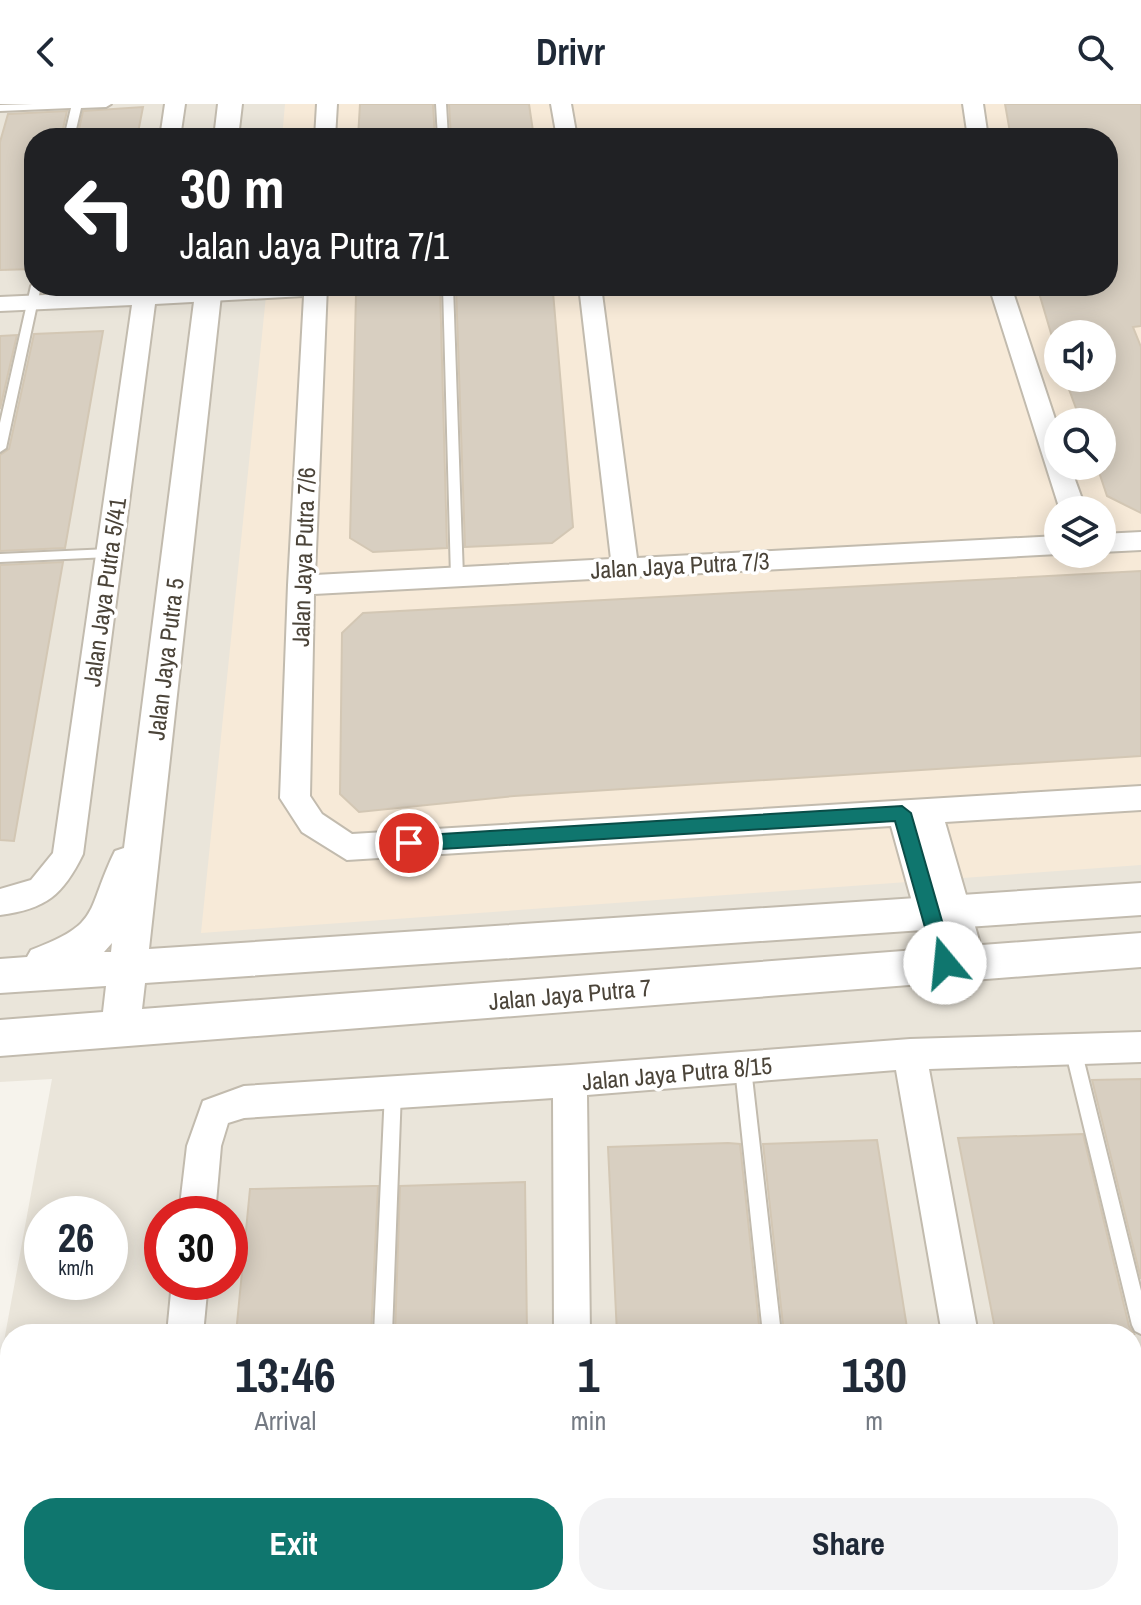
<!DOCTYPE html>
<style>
body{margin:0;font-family:"Archivo Narrow",sans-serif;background:#f2f2f3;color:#1f2937;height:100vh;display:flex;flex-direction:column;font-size:30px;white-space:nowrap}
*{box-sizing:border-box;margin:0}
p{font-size:26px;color:#747a83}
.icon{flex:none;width:44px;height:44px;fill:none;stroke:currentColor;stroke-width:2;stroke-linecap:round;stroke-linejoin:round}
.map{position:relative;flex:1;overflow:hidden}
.panel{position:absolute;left:0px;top:1220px;width:1142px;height:282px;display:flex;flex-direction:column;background:#fff;border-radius:32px 32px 0 0;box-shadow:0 4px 20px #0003}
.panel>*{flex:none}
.guide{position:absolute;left:24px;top:24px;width:1094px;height:168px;border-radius:32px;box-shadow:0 4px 20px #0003;background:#202124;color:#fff;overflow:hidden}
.fabs{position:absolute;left:1044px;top:216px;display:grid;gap:16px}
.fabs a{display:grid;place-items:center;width:72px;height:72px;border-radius:50%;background:#fff;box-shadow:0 4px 20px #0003;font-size:40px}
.speed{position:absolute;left:24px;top:1092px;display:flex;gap:16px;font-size:40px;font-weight:700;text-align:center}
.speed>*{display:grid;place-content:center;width:104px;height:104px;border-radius:50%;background:#fff;box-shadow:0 4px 20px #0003;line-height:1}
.speed small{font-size:20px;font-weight:400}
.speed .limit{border:12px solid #d22;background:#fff;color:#111}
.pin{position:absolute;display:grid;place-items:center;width:68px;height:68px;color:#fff;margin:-34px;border:4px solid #fff;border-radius:50%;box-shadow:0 2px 8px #0007}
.me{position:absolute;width:88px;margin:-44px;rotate:343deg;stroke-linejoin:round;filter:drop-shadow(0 0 6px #0008)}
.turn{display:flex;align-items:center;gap:28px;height:168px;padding:0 24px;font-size:36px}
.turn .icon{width:104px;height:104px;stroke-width:2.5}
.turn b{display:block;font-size:56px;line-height:68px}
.eta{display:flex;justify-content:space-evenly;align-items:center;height:136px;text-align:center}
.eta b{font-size:48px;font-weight:800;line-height:56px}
.primary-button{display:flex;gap:16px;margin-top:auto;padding:16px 24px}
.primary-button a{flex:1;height:92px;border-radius:32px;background:#0f766e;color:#fff;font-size:32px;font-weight:800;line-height:92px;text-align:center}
.primary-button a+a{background:#f2f2f3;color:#1f2937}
header{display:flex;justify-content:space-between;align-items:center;height:104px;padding:0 24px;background:#fff;font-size:36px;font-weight:800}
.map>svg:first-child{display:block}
.residential{fill:#eae5da;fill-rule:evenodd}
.commercial{fill:#f7ead8;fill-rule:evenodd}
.building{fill:#d8cfc1;stroke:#d3c7b4;stroke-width:2}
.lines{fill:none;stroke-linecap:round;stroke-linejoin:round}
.service-casing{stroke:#c2bbae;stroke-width:4}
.minor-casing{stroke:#c2bbae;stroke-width:4}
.tertiary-casing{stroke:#c2bbae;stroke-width:4}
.service{fill:#fff;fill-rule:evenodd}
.minor{fill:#fff;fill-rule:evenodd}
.tertiary{fill:#fff;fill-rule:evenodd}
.route{fill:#0f766e;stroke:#0a4d48;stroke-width:2}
.labels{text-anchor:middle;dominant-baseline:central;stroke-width:7;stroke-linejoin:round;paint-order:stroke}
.street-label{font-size:24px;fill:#4b4439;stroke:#fff}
</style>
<header><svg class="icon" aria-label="back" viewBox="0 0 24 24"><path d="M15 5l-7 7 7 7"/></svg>Drivr<svg class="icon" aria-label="search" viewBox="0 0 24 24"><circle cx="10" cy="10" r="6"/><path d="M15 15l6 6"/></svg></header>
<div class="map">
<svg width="1141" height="1501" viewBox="0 0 1141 1501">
<rect width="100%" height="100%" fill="#f6f3ec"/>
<path class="residential" d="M 0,0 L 1141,0 L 1141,1501 L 0,1501 L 0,1259 L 52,975 L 0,978 ZM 34,34 L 1108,34 L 1108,182 L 34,182 ZM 1058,230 L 1102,230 L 1102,274 L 1058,274 ZM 1058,318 L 1102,318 L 1102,362 L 1058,362 ZM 1058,406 L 1102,406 L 1102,450 L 1058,450 ZM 42,1110 L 110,1110 L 110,1178 L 42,1178 ZM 162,1110 L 230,1110 L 230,1178 L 162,1178 ZM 10,1230 L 1132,1230 L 1132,1492 L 10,1492 Z"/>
<path class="commercial" d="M 285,0 L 1141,0 L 1141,761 L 201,829 L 267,182 L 1108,182 L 1108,34 L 282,34 ZM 1058,230 L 1102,230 L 1102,274 L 1058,274 ZM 1058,318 L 1102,318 L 1102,362 L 1058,362 ZM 1058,406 L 1102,406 L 1102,450 L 1058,450 Z"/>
<path class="building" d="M 360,0 L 433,0 L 435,34 L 358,34 Z
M 449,0 L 529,0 L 534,34 L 451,34 Z
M 1005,0 L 1141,0 L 1141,222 L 1133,223 L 1141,243 L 1141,409 L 1107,392 L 1097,362 L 1102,362 L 1102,318 L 1081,318 L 1066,277 L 1066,274 L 1102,274 L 1102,230 L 1058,230 L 1058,253 L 1037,182 L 1108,182 L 1108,34 L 1011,34 Z
M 143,3 L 137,34 L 77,34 L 83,7 Z
M 67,7 L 61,34 L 34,34 L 34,165 L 0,166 L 0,38 L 8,10 Z
M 411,182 L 440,182 L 447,444 L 373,448 L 350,434 L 356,190 L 403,188 Z
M 456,182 L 458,191 L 553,188 L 573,423 L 552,439 L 465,443 Z
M 103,227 L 65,444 L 0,447 L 0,351 L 9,345 L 34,230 Z
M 17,231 L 0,305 L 0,232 Z
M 63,458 L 14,737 L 0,736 L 0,461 Z
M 1141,467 L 1141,652 L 514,692 L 359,708 L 340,690 L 342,529 L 363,509 Z
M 1141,975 L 1141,1175 L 1092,976 Z
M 1083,1030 L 1129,1222 L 1134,1230 L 996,1230 L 958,1034 Z
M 877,1036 L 908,1230 L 784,1230 L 763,1040 Z
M 728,1039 L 740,1040 L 760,1230 L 617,1230 L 608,1043 Z
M 525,1078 L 527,1230 L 395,1230 L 400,1082 Z
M 373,1082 L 378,1082 L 371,1230 L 236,1230 L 250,1085 Z"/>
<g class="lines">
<defs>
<path id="service" d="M 33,0 L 111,0 L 106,3 L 81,4 L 74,34 L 64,34 L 71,4 L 0,7 L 0,1 Z
M 436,0 L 446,0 L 448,34 L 438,34 Z
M 34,179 L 34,182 L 41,182 L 6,344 L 0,348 L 0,319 L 31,182 Z
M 408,182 L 403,185 L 316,188 L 311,185 L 315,182 Z
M 443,182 L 453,182 L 463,473 L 457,478 L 451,473 Z
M 109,445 L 115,449 L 109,453 L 0,458 L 0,450 Z
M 1073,938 L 1078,940 L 1081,945 L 1141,1187 L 1141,1230 L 1135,1227 L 1132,1221 L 1065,945 L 1068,940 Z
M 743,957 L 748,959 L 751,964 L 781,1230 L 763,1230 L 735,964 L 738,959 Z
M 393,980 L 398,982 L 401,987 L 392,1230 L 374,1230 L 385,987 L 388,982 Z
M 1132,1387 L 1141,1387 L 1141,1405 L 1132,1405 Z
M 363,1492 L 381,1492 L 380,1501 L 362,1501 Z
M 790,1492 L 808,1492 L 809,1501 L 791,1501 Z"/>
<path id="minor" d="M 165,0 L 185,0 L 180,34 L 160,34 Z
M 317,0 L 337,0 L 335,34 L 315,34 Z
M 551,0 L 571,0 L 577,34 L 557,34 Z
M 963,0 L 983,0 L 988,34 L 968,34 Z
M 135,182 L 157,182 L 157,186 L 327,182 L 315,471 L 611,455 L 579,182 L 601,182 L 637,454 L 1058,432 L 1058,450 L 314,490 L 310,692 L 322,710 L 352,730 L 1141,682 L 1141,706 L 945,718 L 985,857 L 980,867 L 969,871 L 957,866 L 945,873 L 934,869 L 929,859 L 891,722 L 347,756 L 302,728 L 280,694 L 288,481 L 304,192 L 155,200 L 83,750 C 63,791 46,805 0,811 L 0,785 L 31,776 L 53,749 L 132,201 L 0,207 L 0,193 L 134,187 Z
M 989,182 L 1011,182 L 1058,324 L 1058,362 L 1070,362 L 1086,406 L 1060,406 Z
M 1141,428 L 1141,446 L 1102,448 L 1102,430 Z
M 1141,928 L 1141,958 L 929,965 L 978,1230 L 942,1230 L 896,966 L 587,991 L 590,1230 L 554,1230 L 553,994 L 244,1014 L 228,1019 L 221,1042 L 215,1110 L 179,1110 L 187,1042 L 203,997 L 244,982 L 570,961 L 910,935 Z
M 172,1178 L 208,1178 L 203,1230 L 167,1230 Z
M 139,1492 L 179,1492 L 178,1501 L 138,1501 Z
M 555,1492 L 595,1492 L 595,1501 L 555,1501 Z
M 987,1492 L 1027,1492 L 1029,1501 L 989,1501 Z"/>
<path id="tertiary" d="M 218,0 L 242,0 L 238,34 L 214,34 Z
M 196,182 L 222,182 L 149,845 L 1141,779 L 1141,811 L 145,879 L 142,905 L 1141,829 L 1141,863 L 0,952 L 0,916 L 103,908 L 106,882 L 0,889 L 0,855 L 27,853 L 31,846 C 103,819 85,808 115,747 L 124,744 ZM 112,839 L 111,848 L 104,848 Z"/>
</defs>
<use href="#service" class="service-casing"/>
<use href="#minor" class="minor-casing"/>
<use href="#tertiary" class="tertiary-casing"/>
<use href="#service" class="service"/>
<use href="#minor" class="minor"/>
<use href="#tertiary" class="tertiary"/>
</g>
<path class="route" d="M 902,702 L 911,709 L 954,859 L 951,865 L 945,868 L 938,865 L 935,859 L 895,717 L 409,747 L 402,745 L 400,739 L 402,734 L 409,732 Z"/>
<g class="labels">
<g class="street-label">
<text transform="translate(303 453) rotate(-88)">Jalan Jaya Putra 7/6</text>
<text transform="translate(680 461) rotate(-3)">Jalan Jaya Putra 7/3</text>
<text transform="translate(104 488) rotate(-82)">Jalan Jaya Putra 5/41</text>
<text transform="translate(165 555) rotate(-83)">Jalan Jaya Putra 5</text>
<text transform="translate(570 890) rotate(-5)">Jalan Jaya Putra 7</text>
<text transform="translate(677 969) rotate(-5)">Jalan Jaya Putra 8/15</text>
</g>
</g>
</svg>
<div class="fabs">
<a><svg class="icon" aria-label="sound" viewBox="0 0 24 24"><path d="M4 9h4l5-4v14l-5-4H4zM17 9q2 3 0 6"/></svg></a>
<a><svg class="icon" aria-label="search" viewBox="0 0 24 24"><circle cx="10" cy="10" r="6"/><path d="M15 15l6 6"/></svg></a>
<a><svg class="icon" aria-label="layers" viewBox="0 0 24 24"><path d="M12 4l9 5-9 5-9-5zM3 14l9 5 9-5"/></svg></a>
</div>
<div class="speed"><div>26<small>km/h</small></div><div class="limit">30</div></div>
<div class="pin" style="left:409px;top:739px;background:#d93025"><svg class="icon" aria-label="arrive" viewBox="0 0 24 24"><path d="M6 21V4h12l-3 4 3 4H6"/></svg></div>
<svg class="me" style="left:945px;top:859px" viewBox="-20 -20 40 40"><circle r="19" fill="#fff"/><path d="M0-13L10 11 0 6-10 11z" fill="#0f766e"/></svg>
<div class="guide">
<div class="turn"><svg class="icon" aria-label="left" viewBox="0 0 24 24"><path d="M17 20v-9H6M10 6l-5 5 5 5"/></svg><div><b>30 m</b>Jalan Jaya Putra 7/1</div></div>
</div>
<section class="panel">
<div class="eta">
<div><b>13:46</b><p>Arrival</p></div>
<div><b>1</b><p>min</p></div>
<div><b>130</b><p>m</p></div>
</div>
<div class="primary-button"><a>Exit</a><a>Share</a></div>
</section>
</div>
